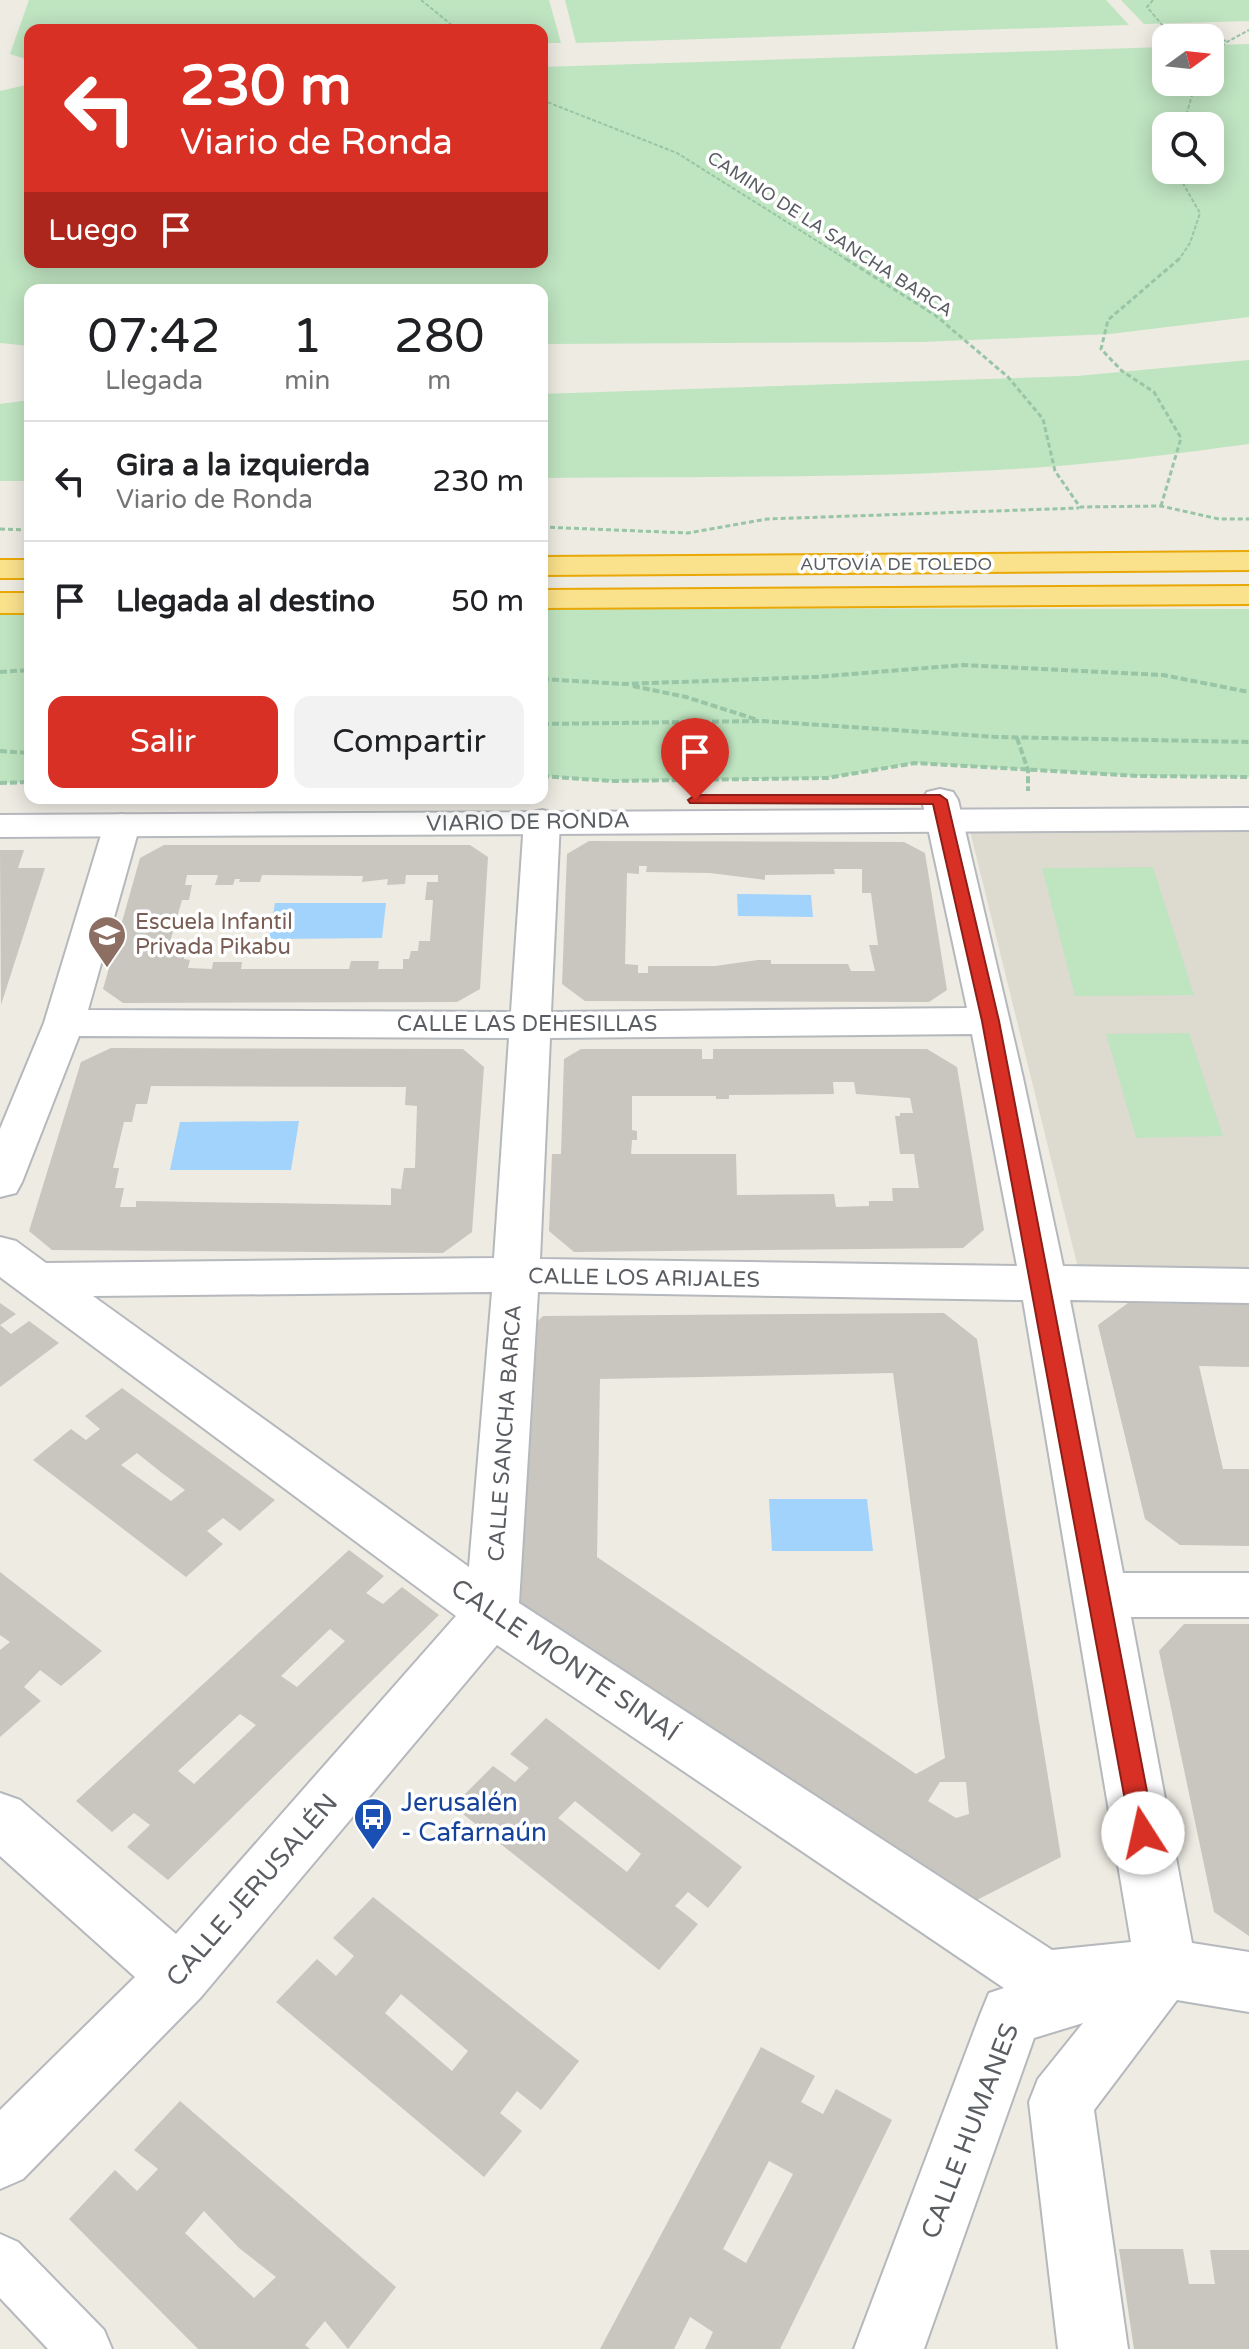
<!DOCTYPE html>
<html lang="es">
<meta charset="utf-8">
<style>
body{margin:0;font-family:"Varela Round",sans-serif;background:#f2f2f2;color:#202124;height:100vh;display:flex;flex-direction:column;font-size:30px;white-space:nowrap}
*{box-sizing:border-box;margin:0}
p{font-size:26px;color:#757577}
.icon{flex:none;width:44px;height:44px;fill:none;stroke:currentColor;stroke-width:2;stroke-linecap:round;stroke-linejoin:round}
.map{position:relative;flex:1;overflow:hidden}
.panel{position:absolute;left:24px;top:284px;width:524px;height:520px;display:flex;flex-direction:column;background:#fff;border-radius:16px;box-shadow:0 4px 20px #0003}
.panel>*{flex:none}
.top-card{position:absolute;left:24px;top:24px;width:524px;height:244px;border-radius:16px;box-shadow:0 4px 20px #0003;background:#d93025;color:#fff;overflow:hidden}
.needle{width:52px;rotate:75deg}
.controls{position:absolute;left:1152px;top:24px;display:grid;gap:16px}
.controls a{display:grid;place-items:center;width:72px;height:72px;border-radius:16px;background:#fff;box-shadow:0 4px 20px #0003;font-size:40px}
.pin{position:absolute;display:grid;place-items:center;width:68px;height:68px;color:#fff;margin:-82px -34px;border-radius:50% 50% 50% 0;rotate:-45deg;box-shadow:0 0 8px #0007}
.pin .icon{rotate:45deg}
.me{position:absolute;width:88px;margin:-44px;rotate:350deg;stroke-linejoin:round;filter:drop-shadow(0 0 6px #0008)}
.turn{display:flex;align-items:center;gap:28px;height:168px;padding:0 24px;font-size:36px}
.turn .icon{width:104px;height:104px;stroke-width:2.5}
.turn b{display:block;font-size:56px;line-height:68px}
.then{display:flex;align-items:center;height:76px;padding:0 24px;background:#0003;gap:16px;font-size:30px}
.eta{display:flex;justify-content:space-evenly;align-items:center;height:136px;text-align:center}
.eta b{font-size:48px;font-weight:600;line-height:56px}
.cta{display:flex;gap:16px;margin-top:auto;padding:16px 24px}
.cta a{flex:1;height:92px;border-radius:16px;background:#d93025;color:#fff;font-size:32px;font-weight:600;line-height:92px;text-align:center}
.cta a+a{background:#f2f2f2;color:#202124}
ul{padding:0;list-style:none}
li{display:flex;align-items:center;gap:24px;height:120px;padding:0 24px;border-top:2px solid #e0e0e0}
li div{flex:1}
li b{display:block;font-size:30px}
li em{font-style:normal}
.map>svg:first-child{display:block}
.education{fill:#dddad0}
.green{fill:#bfe4c0;fill-rule:evenodd}
.water{fill:#a2d3fd}
.building{fill:#c8c6bf;fill-rule:evenodd}
.lines{fill:none;stroke-linecap:round;stroke-linejoin:round}
.pedestrian-casing{stroke:#b5b8bc;stroke-width:4}
.minor-casing{stroke:#b5b8bc;stroke-width:4}
.secondary-casing{stroke:#b6b9be;stroke-width:4}
.motorway-casing{stroke:#e9a806;stroke-width:4}
.path-far2{stroke:#98c5a6;stroke-width:2;stroke-dasharray:4 2;stroke-linecap:butt}
.path-far1{stroke:#98c5a6;stroke-width:3;stroke-dasharray:5 3;stroke-linecap:butt}
.path{stroke:#98c5a6;stroke-width:4;stroke-dasharray:7 3;stroke-linecap:butt}
.pedestrian{fill:#fff;fill-rule:evenodd}
.minor{fill:#fff;fill-rule:evenodd}
.secondary{fill:#fff;fill-rule:evenodd}
.motorway{fill:#fae18c;fill-rule:evenodd}
.route{fill:#d93025;stroke:#8d1f18;stroke-width:2}
.labels{text-anchor:middle;dominant-baseline:central;stroke-width:7;stroke-linejoin:round;paint-order:stroke}
.far-street-label{font-size:18px;fill:#5a5e63;stroke:#fff}
.street-label{font-size:22px;fill:#5a5e63;stroke:#fff}
.education-label{font-size:22px;fill:#785e54;stroke:#fff;text-anchor:start}
.near-street-label{font-size:26px;fill:#5a5e63;stroke:#fff}
.near-transit-label{font-size:26px;fill:#164399;stroke:#fff;text-anchor:start}
</style>
<div class="map">
<svg width="1249" height="2349" viewBox="0 0 1249 2349">
<rect width="100%" height="100%" fill="#edebe2"/>
<path class="education" d="M 970,831 L 1249,832 L 1249,1270 L 1079,1272 Z"/>
<path class="green" d="M 29,0 L 549,0 L 561,43 L 542,43 L 542,30 L 30,30 L 29,60 L 10,54 Z
M 565,0 L 1106,0 L 1129,25 L 576,43 Z
M 1121,0 L 1249,0 L 1249,21 L 1144,24 Z
M 1249,44 L 1249,317 L 1110,334 L 921,342 L 542,344 L 542,290 L 30,290 L 30,346 L 0,343 L 0,91 L 30,84 L 30,262 L 542,262 L 542,67 L 1166,47 L 1166,82 L 1210,82 L 1210,45 ZM 1166,126 L 1210,126 L 1210,170 L 1166,170 Z
M 1249,360 L 1249,444 C 1181,453 1113,462 1044,467 C 877,479 709,476 542,478 L 542,394 L 1077,376 Z
M 30,400 L 30,481 L 0,481 L 0,404 Z
M 0,608 L 30,608 L 30,782 L 0,783 Z
M 542,608 L 1249,609 L 1249,777 L 1139,776 L 915,763 L 827,778 L 611,781 L 542,776 Z
M 1153,867 L 1194,995 L 1075,996 L 1042,868 Z
M 1189,1033 L 1223,1136 L 1136,1138 L 1106,1034 Z"/>
<path class="water" d="M 737,894 L 811,895 L 813,917 L 738,916 Z
M 275,903 L 386,903 L 382,938 L 269,939 Z
M 299,1121 L 291,1170 L 170,1170 L 180,1122 Z
M 769,1499 L 867,1499 L 873,1551 L 772,1551 Z"/>
<path class="building" d="M 589,841 L 904,842 L 925,853 L 947,990 L 929,1002 L 585,1001 L 562,984 L 567,854 ZM 639,866 L 647,866 L 646,872 L 710,873 L 765,880 L 765,875 L 835,874 L 834,869 L 862,869 L 862,893 L 871,893 L 878,945 L 869,945 L 875,971 L 851,971 L 848,964 L 771,964 L 771,960 L 758,960 L 715,966 L 648,966 L 648,973 L 638,973 L 638,965 L 625,964 L 627,873 L 639,874 Z
M 164,845 L 470,845 L 488,857 L 480,989 L 457,1002 L 123,1003 L 103,989 L 140,858 ZM 187,875 L 218,875 L 215,885 L 233,885 L 235,879 L 240,879 L 239,882 L 260,882 L 262,875 L 363,876 L 362,882 L 388,879 L 387,885 L 405,884 L 406,875 L 438,875 L 438,882 L 427,882 L 425,900 L 433,900 L 430,941 L 419,941 L 418,951 L 411,951 L 409,959 L 403,959 L 403,969 L 378,969 L 379,961 L 351,961 L 349,969 L 241,969 L 242,962 L 213,962 L 212,969 L 188,968 L 190,960 L 184,959 L 185,952 L 178,951 L 180,942 L 170,942 L 182,900 L 189,900 L 192,885 L 185,885 Z
M 0,850 L 24,850 L 18,868 L 45,868 L 1,1005 Z
M 111,1048 L 463,1049 L 484,1067 L 472,1232 L 443,1253 L 52,1250 L 29,1231 L 81,1062 ZM 151,1086 L 406,1087 L 405,1105 L 417,1106 L 415,1168 L 404,1168 L 401,1189 L 391,1188 L 391,1205 L 136,1201 L 136,1207 L 120,1207 L 124,1188 L 115,1188 L 119,1168 L 113,1168 L 124,1122 L 132,1122 L 136,1104 L 147,1104 Z
M 581,1049 L 702,1049 L 702,1059 L 713,1059 L 713,1049 L 927,1049 L 957,1067 L 984,1230 L 963,1248 L 574,1252 L 549,1231 L 552,1154 L 561,1154 L 564,1059 ZM 833,1082 L 854,1082 L 856,1094 L 910,1098 L 913,1113 L 900,1113 L 900,1116 L 895,1116 L 900,1154 L 914,1154 L 919,1188 L 892,1188 L 893,1201 L 869,1201 L 869,1206 L 836,1207 L 834,1194 L 737,1195 L 736,1154 L 631,1154 L 632,1140 L 637,1140 L 637,1131 L 632,1130 L 632,1096 L 716,1096 L 716,1099 L 729,1099 L 729,1095 L 834,1094 Z
M 0,1303 L 16,1314 L 0,1325 L 11,1334 L 29,1321 L 59,1343 L 0,1387 Z
M 1128,1303 L 1249,1304 L 1249,1367 L 1199,1366 L 1223,1469 L 1249,1469 L 1249,1546 L 1180,1545 L 1145,1519 L 1098,1325 Z
M 944,1313 L 977,1339 L 1061,1857 L 967,1905 L 526,1616 L 499,1570 L 521,1337 L 543,1316 ZM 893,1373 L 945,1758 L 916,1774 L 597,1557 L 600,1379 ZM 940,1782 L 966,1782 L 969,1814 L 956,1818 L 928,1801 Z
M 122,1388 L 275,1500 L 240,1531 L 223,1518 L 207,1531 L 223,1544 L 186,1577 L 33,1460 L 71,1429 L 86,1440 L 100,1429 L 85,1416 ZM 137,1453 L 162,1473 L 185,1490 L 171,1501 L 121,1465 Z
M 349,1550 L 384,1576 L 366,1593 L 383,1604 L 402,1587 L 439,1615 L 168,1880 L 127,1847 L 150,1825 L 134,1813 L 112,1832 L 76,1801 ZM 330,1629 L 345,1641 L 297,1687 L 281,1676 ZM 240,1714 L 256,1725 L 194,1784 L 178,1771 Z
M 0,1572 L 102,1651 L 61,1686 L 40,1670 L 24,1687 L 41,1701 L 0,1737 L 0,1650 L 10,1642 L 0,1635 Z
M 1184,1624 L 1249,1624 L 1249,1936 L 1214,1912 L 1159,1651 Z
M 546,1718 L 742,1867 L 708,1908 L 688,1892 L 675,1906 L 698,1924 L 659,1970 L 453,1806 L 493,1766 L 515,1782 L 529,1768 L 510,1754 ZM 575,1801 L 641,1854 L 627,1872 L 558,1818 Z
M 373,1897 L 579,2061 L 541,2110 L 517,2091 L 500,2113 L 522,2131 L 484,2177 L 276,2002 L 317,1959 L 336,1976 L 354,1956 L 333,1938 ZM 401,1994 L 468,2051 L 452,2071 L 385,2013 Z
M 761,2047 L 815,2076 L 801,2102 L 823,2114 L 836,2089 L 892,2120 L 780,2349 L 705,2349 L 713,2332 L 690,2317 L 674,2349 L 600,2349 ZM 769,2161 L 793,2174 L 746,2263 L 723,2249 Z
M 180,2101 L 396,2287 L 348,2349 L 325,2321 L 305,2345 L 310,2349 L 198,2349 L 69,2219 L 115,2170 L 137,2191 L 158,2169 L 134,2150 ZM 204,2211 L 239,2248 L 276,2277 L 254,2298 L 185,2233 Z
M 1119,2249 L 1183,2249 L 1189,2284 L 1215,2284 L 1210,2250 L 1249,2250 L 1249,2349 L 1134,2349 Z"/>
<g class="lines">
<defs>
<path id="pedestrian" d="M 0,2234 L 18,2242 L 104,2330 L 112,2349 L 48,2349 L 0,2298 Z"/>
<path id="minor" d="M 940,789 L 953,792 L 958,800 L 1023,1078 L 1063,1266 L 1249,1269 L 1249,1303 L 1070,1300 L 1123,1573 L 1249,1573 L 1249,1617 L 1131,1617 L 1192,1943 L 1249,1952 L 1249,2012 L 1177,2000 L 1094,2110 L 1128,2349 L 1058,2349 L 1029,2102 L 1038,2079 L 1083,2023 L 1034,2038 L 924,2349 L 854,2349 L 980,2015 L 989,1993 L 1004,1988 L 497,1645 L 201,1997 L 23,2179 L 0,2189 L 0,2110 L 135,1977 L 0,1856 L 0,1793 L 20,1800 L 176,1934 L 456,1616 L 0,1277 L 0,1237 L 16,1241 L 46,1263 L 494,1258 L 509,1038 L 79,1036 L 22,1182 L 16,1193 L 0,1197 L 0,1129 L 44,1023 L 104,825 L 109,817 L 122,814 L 135,817 L 140,825 L 88,1010 L 511,1012 L 524,821 L 529,813 L 542,810 L 555,813 L 560,821 L 551,1012 L 967,1008 L 922,800 L 927,792 ZM 972,1034 L 1017,1266 L 540,1259 L 550,1038 ZM 492,1292 L 469,1567 L 93,1296 ZM 538,1292 L 1023,1300 L 1131,1942 L 1052,1950 L 519,1603 Z"/>
<path id="secondary" d="M 1249,808 L 1249,830 L 0,837 L 0,815 Z"/>
<path id="motorway" d="M 1249,552 L 1249,570 L 542,575 L 542,557 Z
M 0,560 L 30,560 L 30,578 L 0,578 Z
M 1249,586 L 1249,604 L 542,608 L 542,590 Z
M 0,593 L 30,593 L 30,613 L 0,613 Z"/>
</defs>
<use href="#pedestrian" class="pedestrian-casing"/>
<use href="#minor" class="minor-casing"/>
<use href="#secondary" class="secondary-casing"/>
<use href="#motorway" class="motorway-casing"/>
<path class="path-far2" d="M 421,0 L 458,30
M 1153,0 L 1147,7 L 1163,26 L 1204,38
M 1210,39 L 1229,41
M 1210,60 L 1225,43 L 1249,30
M 542,100 L 677,153 L 849,261
M 1183,126 L 1196,82
M 1178,261 L 1190,243 L 1200,213 L 1181,180 L 1181,170"/>
<path class="path-far1" d="M 846,259 L 935,315 L 1008,377 L 1043,419 L 1055,471 L 1080,507 L 1161,506 L 1219,519 L 1249,519
M 1161,506 L 1181,438 L 1154,392 L 1122,371 L 1101,349 L 1108,320 L 1179,259
M 542,527 L 688,533 L 767,519 L 1079,508
M 0,529 L 30,530"/>
<path class="path" d="M 0,672 L 30,670
M 542,679 L 624,684 L 815,677 L 963,665 L 1163,675 L 1249,692
M 633,686 L 686,697 L 758,720
M 542,724 L 762,721 L 997,737 L 1249,742
M 1017,738 L 1028,770 L 1028,791
M 0,751 L 30,753
M 542,776 L 611,781 L 827,778 L 915,763 L 1139,776 L 1249,777
M 0,783 L 30,782"/>
<use href="#pedestrian" class="pedestrian"/>
<use href="#minor" class="minor"/>
<use href="#secondary" class="secondary"/>
<use href="#motorway" class="motorway"/>
</g>
<path class="route" d="M 695,795 L 940,795 L 947,800 L 999,1021 L 1155,1833 L 1151,1841 L 1143,1844 L 1134,1841 L 1131,1833 L 982,1021 L 933,804 L 690,803 L 688,800 Z"/>
<defs>
<symbol id="school-pin" viewBox="-11 -11 22 30"><path d="M0 17L-7.5 6A9.5 9.5 0 1 1 7.5 6Z" fill="#8d6e63" stroke="#fff"/><path d="M0-5L7-2L0 1L-7-2ZM-4 1L0 2.5L4 1V4Q0 6-4 4Z" fill="#fff"/></symbol>
<symbol id="bus-pin" viewBox="-11 -11 22 30"><path d="M0 17L-7.5 6A9.5 9.5 0 1 1 7.5 6Z" fill="#1a4fb4" stroke="#fff"/><path d="M-5-6H5V4H4V6H2V4H-2V6H-4V4H-5ZM-3.5-4V0h7V-4ZM-3.5 1.2v1.5H-2V1.2ZM2 1.2v1.5H3.5V1.2Z" fill="#fff"/></symbol>
</defs>
<g fill-rule="evenodd">
<use href="#school-pin" x="85" y="913" width="44" height="60"/>
<use href="#bus-pin" x="351" y="1795" width="44" height="60"/>
</g>
<g class="labels">
<g class="far-street-label">
<text transform="translate(830 234) rotate(33)">CAMINO DE LA SANCHA BARCA</text>
<text x="896" y="564">AUTOVÍA DE TOLEDO</text>
</g>
<g class="street-label">
<text transform="translate(528 822) rotate(-1)">VIARIO DE RONDA</text>
<text x="527" y="1024">CALLE LAS DEHESILLAS</text>
<text transform="translate(644 1278) rotate(1)">CALLE LOS ARIJALES</text>
<text transform="translate(505 1433) rotate(-86)">CALLE SANCHA BARCA</text>
</g>
<g class="education-label">
<text x="135" y="922">Escuela Infantil<tspan x="135" dy="25">Privada Pikabu</tspan></text>
</g>
<g class="near-street-label">
<text transform="translate(565 1660) rotate(34)">CALLE MONTE SINAÍ</text>
<text transform="translate(252 1890) rotate(-49)">CALLE JERUSALÉN</text>
<text transform="translate(970 2131) rotate(-69)">CALLE HUMANES</text>
</g>
<g class="near-transit-label">
<text x="401" y="1802">Jerusalén<tspan x="401" dy="30">- Cafarnaún</tspan></text>
</g>
</g>
</svg>
<div class="controls">
<a><svg class="needle" viewBox="-14 -14 28 28"><path d="M0-13l5 13h-10z" fill="#e53935"/><path d="M0 13l5-13h-10z" fill="#757577"/></svg></a>
<a><svg class="icon" aria-label="search" viewBox="0 0 24 24"><circle cx="10" cy="10" r="6"/><path d="M15 15l6 6"/></svg></a>
</div>
<div class="pin" style="left:695px;top:800px;background:#d93025"><svg class="icon" aria-label="arrive" viewBox="0 0 24 24"><path d="M6 21V4h12l-3 4 3 4H6"/></svg></div>
<svg class="me" style="left:1143px;top:1833px" viewBox="-20 -20 40 40"><circle r="19" fill="#fff"/><path d="M0-13L10 11 0 6-10 11z" fill="#d93025"/></svg>
<div class="top-card">
<div class="turn"><svg class="icon" aria-label="left" viewBox="0 0 24 24"><path d="M17 20v-9H6M10 6l-5 5 5 5"/></svg><div><b>230 m</b>Viario de Ronda</div></div>
<div class="then">Luego<svg class="icon" aria-label="arrive" viewBox="0 0 24 24"><path d="M6 21V4h12l-3 4 3 4H6"/></svg></div>
</div>
<section class="panel">
<div class="eta">
<div><b>07:42</b><p>Llegada</p></div>
<div><b>1</b><p>min</p></div>
<div><b>280</b><p>m</p></div>
</div>
<ul>
<li><svg class="icon" aria-label="left" viewBox="0 0 24 24"><path d="M17 20v-9H6M10 6l-5 5 5 5"/></svg><div><b>Gira a la izquierda</b><p>Viario de Ronda</p></div><em>230 m</em></li>
<li><svg class="icon" aria-label="arrive" viewBox="0 0 24 24"><path d="M6 21V4h12l-3 4 3 4H6"/></svg><div><b>Llegada al destino</b></div><em>50 m</em></li>
</ul>
<div class="cta"><a>Salir</a><a>Compartir</a></div>
</section>
</div>
